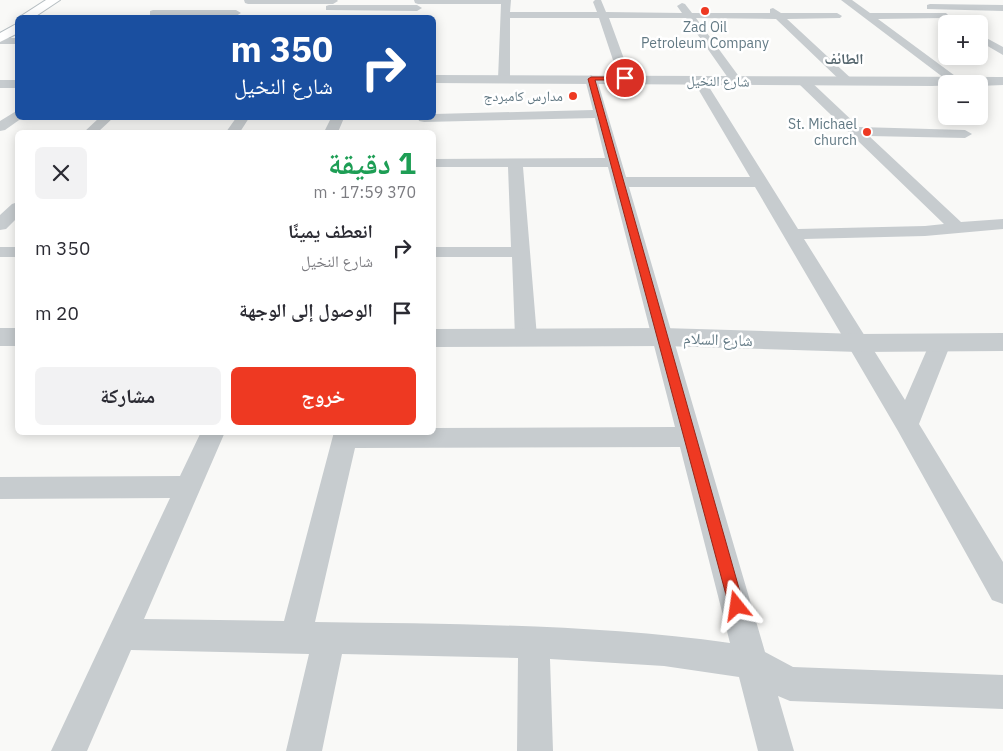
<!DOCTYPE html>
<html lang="ar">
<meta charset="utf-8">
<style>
body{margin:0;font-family:"IBM Plex Sans","Noto Naskh Arabic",sans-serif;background:#f2f2f3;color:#2b2b33;direction:rtl;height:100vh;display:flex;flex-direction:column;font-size:19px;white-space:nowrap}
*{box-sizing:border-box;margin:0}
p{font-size:16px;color:#7c7c81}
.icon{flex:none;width:28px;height:28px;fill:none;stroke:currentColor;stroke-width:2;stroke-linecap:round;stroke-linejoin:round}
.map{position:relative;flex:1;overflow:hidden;direction:ltr}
.sheet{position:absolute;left:15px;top:130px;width:421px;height:305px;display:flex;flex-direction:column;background:#fff;border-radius:8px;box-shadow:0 2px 12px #0003;direction:rtl}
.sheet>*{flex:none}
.banner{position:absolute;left:15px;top:15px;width:421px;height:105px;border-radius:8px;box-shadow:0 2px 12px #0003;direction:rtl;background:#1a4fa0;color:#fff;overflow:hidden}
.fabs{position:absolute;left:938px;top:15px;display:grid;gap:10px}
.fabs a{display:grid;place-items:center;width:50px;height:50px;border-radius:8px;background:#fff;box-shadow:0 2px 12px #0003;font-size:25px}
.pin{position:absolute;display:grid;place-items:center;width:42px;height:42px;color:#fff;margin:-21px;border:2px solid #fff;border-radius:50%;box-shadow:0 1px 5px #0007}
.me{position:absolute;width:55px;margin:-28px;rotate:345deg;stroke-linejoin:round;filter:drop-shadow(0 0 4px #0008)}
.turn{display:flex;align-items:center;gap:18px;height:105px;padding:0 20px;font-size:22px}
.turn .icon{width:65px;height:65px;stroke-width:2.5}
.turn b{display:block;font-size:35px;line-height:42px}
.round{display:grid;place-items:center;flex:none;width:52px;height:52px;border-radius:8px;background:#f2f2f3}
.head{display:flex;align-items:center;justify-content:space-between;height:85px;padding:0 20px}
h1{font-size:30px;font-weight:700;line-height:38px;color:#1e9e55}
.primary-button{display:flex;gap:10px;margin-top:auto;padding:10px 20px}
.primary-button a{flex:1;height:58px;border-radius:8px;background:#ee3922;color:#fff;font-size:20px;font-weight:700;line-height:58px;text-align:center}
.primary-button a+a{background:#f2f2f3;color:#2b2b33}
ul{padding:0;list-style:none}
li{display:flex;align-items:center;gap:15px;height:65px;padding:0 20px}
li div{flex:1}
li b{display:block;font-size:19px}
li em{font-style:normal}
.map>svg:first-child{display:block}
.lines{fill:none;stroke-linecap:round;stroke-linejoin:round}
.secondary-casing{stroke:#b6bec2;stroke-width:2}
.minor{fill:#c7cccf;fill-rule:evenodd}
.tertiary{fill:#c7cccf;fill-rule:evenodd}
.secondary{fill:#fff;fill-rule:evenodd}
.route{fill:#ee3922;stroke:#9b2516}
.poi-dot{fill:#ee3922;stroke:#fff;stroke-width:2}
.labels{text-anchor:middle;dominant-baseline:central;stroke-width:5;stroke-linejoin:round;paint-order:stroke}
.far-poi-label{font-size:14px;fill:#627984;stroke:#fff;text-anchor:end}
.far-street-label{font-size:14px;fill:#627984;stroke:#fff}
.far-neighbourhood-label{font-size:15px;font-weight:bold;fill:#55666e;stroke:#fff}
.street-label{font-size:16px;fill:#627984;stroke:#fff}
</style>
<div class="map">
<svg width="1003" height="751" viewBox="0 0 1003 751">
<rect width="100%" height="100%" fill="#f9f9f7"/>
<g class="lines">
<defs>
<path id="secondary" d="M 46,0 L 60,0 L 33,18 L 18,18 Z
M 18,23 L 18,33 L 0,42 L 0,33 Z"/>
</defs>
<use href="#secondary" class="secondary-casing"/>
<path class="minor" d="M 244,0 L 337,0 L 338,1 L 333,4 L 248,4 L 245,3 Z
M 414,0 L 511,0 L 510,12 L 597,12 L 593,2 L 595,0 L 601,0 L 606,12 L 682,13 L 677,6 L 682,3 L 685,4 L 692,13 L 770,13 L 770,9 L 773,8 L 781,13 L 837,13 L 842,16 L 840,18 L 787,19 L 855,82 L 853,85 L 845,85 L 776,19 L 696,18 L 743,82 L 737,86 L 733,85 L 686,18 L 609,18 L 631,78 L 625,82 L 619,78 L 599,18 L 510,18 L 510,79 L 504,83 L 498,79 L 501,4 L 418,4 L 415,3 Z
M 841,0 L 852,0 L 870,13 L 946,13 L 948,15 L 943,18 L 878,19 L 962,81 L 959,84 L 952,84 Z
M 930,4 L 1003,5 L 1003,11 L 927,9 L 927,5 Z
M 329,5 L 417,5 L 422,8 L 417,11 L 326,10 L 326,6 Z
M 153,10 L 236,10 L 241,13 L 236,16 L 150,15 L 150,11 Z
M 979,34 L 1003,47 L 1003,55 L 979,41 Z
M 0,38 L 18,38 L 18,44 L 0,44 Z
M 591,75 L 597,79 L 626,177 L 750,177 L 694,82 L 696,79 L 704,79 L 798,229 L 925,226 L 944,224 L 800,85 L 798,82 L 800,79 L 808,79 L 859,127 L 965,130 L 972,134 L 965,138 L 869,136 L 961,222 L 1003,219 L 1003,229 L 925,236 L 804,239 L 905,400 L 932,338 L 940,336 L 948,338 L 951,343 L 919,424 L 1003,562 L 1003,604 L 992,600 L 898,431 L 755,187 L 629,187 L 765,652 L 793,667 L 1003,675 L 1003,709 L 790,701 L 778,696 L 794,751 L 758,751 L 739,677 L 664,666 L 550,659 L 553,751 L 517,751 L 518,658 L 342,654 L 322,751 L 286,751 L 309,654 L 131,650 L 87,751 L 51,751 L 170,498 L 0,499 L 0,477 L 180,476 L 201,432 L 225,432 L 144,619 L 284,621 L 334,432 L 434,432 L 434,428 L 675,427 L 608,167 L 523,167 L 537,337 L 533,342 L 526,344 L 519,342 L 515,337 L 512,257 L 434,257 L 434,247 L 511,247 L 508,167 L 434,167 L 434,159 L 605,158 L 595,118 L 424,122 L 419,121 L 418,118 L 434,118 L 434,114 L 593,110 L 585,79 ZM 680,447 L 730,643 C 593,624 454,624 315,622 L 355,448 Z
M 18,110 L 18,118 L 22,118 L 5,130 L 0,131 L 0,121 Z
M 99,118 L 113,118 L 98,132 L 84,132 Z
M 236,118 L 249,118 L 240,132 L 226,132 Z
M 331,118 L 344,118 L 338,132 L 324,132 Z
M 18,202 L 18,217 L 6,229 L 0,230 L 0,215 L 12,204 Z
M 0,247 L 18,247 L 18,257 L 0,257 Z"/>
<path class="tertiary" d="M 434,75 L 1003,77 L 1003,85 L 979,86 L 979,84 L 932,86 L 434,83 Z
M 0,80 L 18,80 L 18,88 L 0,88 Z
M 0,328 L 18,328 L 18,346 L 0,346 Z
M 663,328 L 859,334 L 1003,333 L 1003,351 L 859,352 L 663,346 L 434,347 L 434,329 Z"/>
<use href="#secondary" class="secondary"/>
</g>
<path class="route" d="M 591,77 L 625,77 L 628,78 L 625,80 L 595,80 L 744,606 L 742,612 L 737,614 L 731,612 L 729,606 L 588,79 Z"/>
<g class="poi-dot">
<circle cx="705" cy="11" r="5"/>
<circle cx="573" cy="96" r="5"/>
<circle cx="867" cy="132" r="5"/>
</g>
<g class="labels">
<g class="far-poi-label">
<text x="705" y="27" text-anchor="middle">Zad Oil<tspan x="705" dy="16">Petroleum Company</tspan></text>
<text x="563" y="96">مدارس كامبردج</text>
<text x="857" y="124">St. Michael<tspan x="857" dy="16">church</tspan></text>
</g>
<g class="far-street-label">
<text transform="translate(718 81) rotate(1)">شارع النخيل</text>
</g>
<g class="far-neighbourhood-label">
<text x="844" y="58">الطائف</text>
</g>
<g class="street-label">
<text transform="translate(718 339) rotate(2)">شارع السلام</text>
</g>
</g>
</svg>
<div class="fabs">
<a>+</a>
<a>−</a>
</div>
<div class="pin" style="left:625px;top:78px;background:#d93025"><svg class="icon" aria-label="arrive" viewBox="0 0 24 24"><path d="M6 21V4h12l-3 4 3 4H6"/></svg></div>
<svg class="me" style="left:737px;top:606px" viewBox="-20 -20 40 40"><path d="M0-17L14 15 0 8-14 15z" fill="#ee3922" stroke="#fff" stroke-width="4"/></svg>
<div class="banner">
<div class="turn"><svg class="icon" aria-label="right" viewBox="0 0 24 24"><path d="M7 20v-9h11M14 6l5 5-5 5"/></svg><div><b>350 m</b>شارع النخيل</div></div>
</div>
<section class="sheet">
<div class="head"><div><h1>1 دقيقة</h1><p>370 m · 17:59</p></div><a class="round"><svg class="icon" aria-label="close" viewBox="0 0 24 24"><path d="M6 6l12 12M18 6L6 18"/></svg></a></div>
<ul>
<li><svg class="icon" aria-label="right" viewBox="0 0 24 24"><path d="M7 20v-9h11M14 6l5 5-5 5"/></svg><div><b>انعطف يمينًا</b><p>شارع النخيل</p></div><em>350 m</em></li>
<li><svg class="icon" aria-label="arrive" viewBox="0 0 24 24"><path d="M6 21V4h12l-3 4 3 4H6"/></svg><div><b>الوصول إلى الوجهة</b></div><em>20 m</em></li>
</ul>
<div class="primary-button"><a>خروج</a><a>مشاركة</a></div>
</section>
</div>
